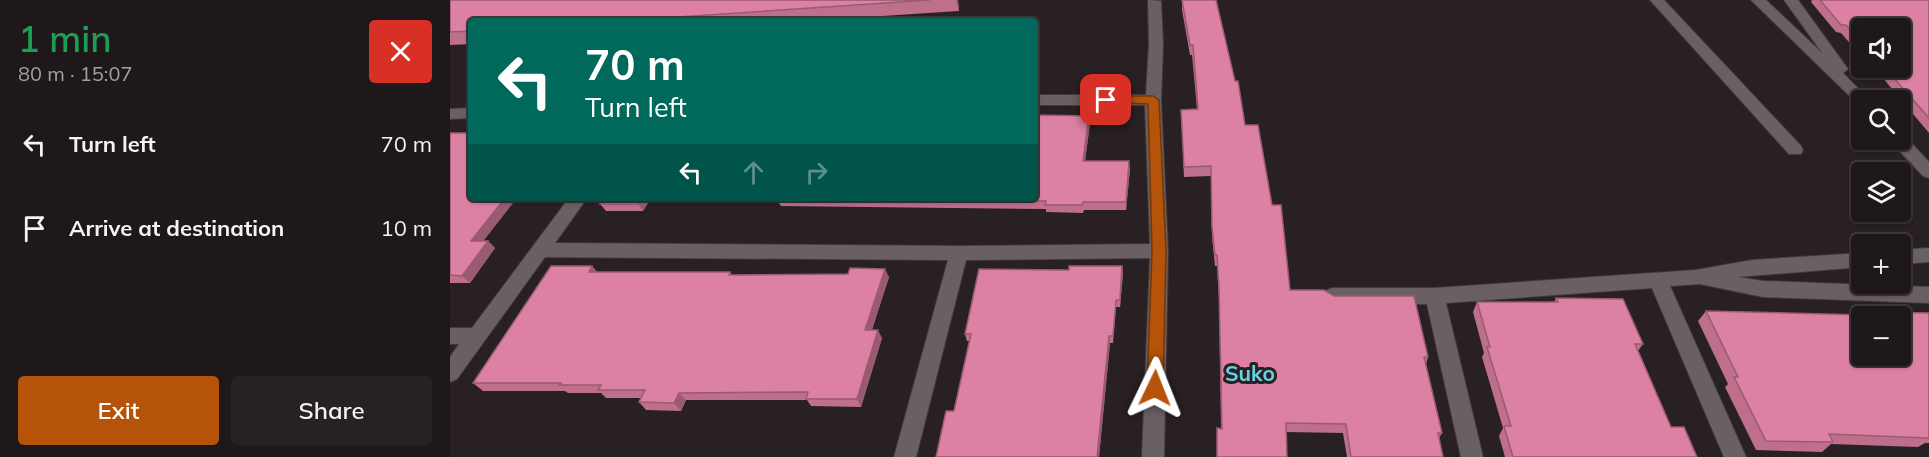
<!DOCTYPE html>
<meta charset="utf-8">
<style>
body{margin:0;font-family:Mulish,sans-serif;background:#262123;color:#f1f3f6;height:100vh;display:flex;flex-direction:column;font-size:22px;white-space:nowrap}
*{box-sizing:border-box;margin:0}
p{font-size:20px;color:#a1a0a2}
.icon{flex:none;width:33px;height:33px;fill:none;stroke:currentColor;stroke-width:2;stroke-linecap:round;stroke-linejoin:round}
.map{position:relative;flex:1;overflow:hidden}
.panel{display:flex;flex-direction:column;background:#1e181a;width:450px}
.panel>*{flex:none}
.top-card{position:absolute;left:18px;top:18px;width:570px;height:183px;border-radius:6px;box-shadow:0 2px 4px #0004,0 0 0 2px #3c3739;background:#00695c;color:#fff;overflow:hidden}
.fabs{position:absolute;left:1401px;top:18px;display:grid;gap:12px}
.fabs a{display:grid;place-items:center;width:60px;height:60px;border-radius:6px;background:#1e181a;box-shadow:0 2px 4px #0004,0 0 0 2px #3c3739;font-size:30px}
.pin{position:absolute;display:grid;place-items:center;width:51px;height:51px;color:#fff;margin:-26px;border-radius:12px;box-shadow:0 3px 9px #0006}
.me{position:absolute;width:66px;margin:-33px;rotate:2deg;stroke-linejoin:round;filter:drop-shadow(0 0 4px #0008)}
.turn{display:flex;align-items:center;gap:21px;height:126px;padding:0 18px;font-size:27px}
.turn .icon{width:78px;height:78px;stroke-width:2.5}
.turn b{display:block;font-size:42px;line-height:51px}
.lanes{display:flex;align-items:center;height:57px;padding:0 18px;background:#0003;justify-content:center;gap:30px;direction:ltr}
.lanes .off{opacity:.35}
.round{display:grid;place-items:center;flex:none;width:63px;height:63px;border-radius:6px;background:#262123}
.overview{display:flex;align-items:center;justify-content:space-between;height:102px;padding:0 18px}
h1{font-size:36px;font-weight:600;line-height:45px;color:#1e9e55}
.button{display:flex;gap:12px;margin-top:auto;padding:12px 18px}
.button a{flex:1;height:69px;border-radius:6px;background:#b45309;color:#fff;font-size:24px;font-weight:600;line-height:69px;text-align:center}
.button a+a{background:#262123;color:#f1f3f6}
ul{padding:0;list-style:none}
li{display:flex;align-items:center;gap:18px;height:84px;padding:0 18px}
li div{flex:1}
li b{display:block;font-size:22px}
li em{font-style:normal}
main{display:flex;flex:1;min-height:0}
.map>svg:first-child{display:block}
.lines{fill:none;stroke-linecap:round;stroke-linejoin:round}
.minor-casing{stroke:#433c3e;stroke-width:2}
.minor{fill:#6a6063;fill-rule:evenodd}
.wall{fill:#bd6f8c}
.shaded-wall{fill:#9a5a72}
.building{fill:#dc81a3;stroke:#9a5a72;stroke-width:1.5;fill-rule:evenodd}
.route{fill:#b45309;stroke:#753606;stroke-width:1.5}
.labels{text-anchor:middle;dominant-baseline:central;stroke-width:6;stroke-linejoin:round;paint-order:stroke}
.quarter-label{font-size:21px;font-weight:bold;fill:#67d2e0;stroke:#282023}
</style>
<main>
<section class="panel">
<div class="overview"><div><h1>1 min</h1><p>80 m · 15:07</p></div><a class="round" style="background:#d93025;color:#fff"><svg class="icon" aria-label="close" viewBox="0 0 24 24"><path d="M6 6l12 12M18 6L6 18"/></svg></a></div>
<ul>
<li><svg class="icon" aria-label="left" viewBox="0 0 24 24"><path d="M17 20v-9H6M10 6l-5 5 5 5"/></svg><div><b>Turn left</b></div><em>70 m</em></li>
<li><svg class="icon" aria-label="arrive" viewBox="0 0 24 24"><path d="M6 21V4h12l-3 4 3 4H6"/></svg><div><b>Arrive at destination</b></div><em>10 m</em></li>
</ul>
<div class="button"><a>Exit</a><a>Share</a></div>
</section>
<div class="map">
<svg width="1479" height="457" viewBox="0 0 1479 457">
<rect width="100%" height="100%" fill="#282023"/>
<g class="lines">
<defs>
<path id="minor" d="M 698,0 L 711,1 L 713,44 L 711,100 L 718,251 L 714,457 L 692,457 L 700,258 L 516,260 L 466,457 L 444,457 L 498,260 L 95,257 L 7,379 L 0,382 L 0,357 L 9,344 L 0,344 L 0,328 L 22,328 L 119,198 L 137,198 L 105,243 L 509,246 L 700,244 L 695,105 L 585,105 L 585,95 L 696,95 L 699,44 Z
M 1200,0 L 1214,0 L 1351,146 L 1353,150 L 1351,154 L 1339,154 Z
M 1301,0 L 1316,0 L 1373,54 L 1334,0 L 1348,0 L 1398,69 L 1393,73 L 1419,100 L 1412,100 L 1412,105 L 1407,103 Z
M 21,108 L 21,118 L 0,119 L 0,109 Z
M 1450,135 L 1455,136 L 1479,162 L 1479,178 L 1473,176 L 1443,144 L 1441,140 L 1450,140 Z
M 1479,248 L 1479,262 L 1450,264 L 1450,250 Z
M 1412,253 L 1412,267 L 1287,277 L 1313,281 L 1479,287 L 1479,303 L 1313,297 L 1250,284 L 1220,286 L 1296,457 L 1274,457 L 1202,288 L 996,303 L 1033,457 L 1011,457 L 977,304 L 882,304 L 875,301 L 872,296 L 875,291 L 882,288 L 985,288 L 1246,270 L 1302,260 Z"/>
</defs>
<use href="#minor" class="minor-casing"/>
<use href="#minor" class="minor"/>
</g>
<path class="wall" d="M 0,0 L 508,0 L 509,11 L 356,21 L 21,21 L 21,44 L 0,45 Z
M 732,0 L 795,125 L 822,205 L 840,290 L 978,357 L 976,364 L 992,433 L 989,438 L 993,457 L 897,457 L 893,433 L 836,432 L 771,429 L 769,298 L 767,266 L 765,266 L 762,237 L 761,176 L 734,177 L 731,110 L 747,109 L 742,55 L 740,55 L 732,10 Z
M 1362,0 L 1479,0 L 1479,133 L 1427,71 L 1424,71 L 1421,68 L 1450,68 L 1412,28 L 1412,57 L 1391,33 L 1386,32 L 1361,2 Z
M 640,123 L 635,161 L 680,169 L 676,210 L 634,210 L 633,213 L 596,212 L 596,209 L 331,206 L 327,200 L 232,199 L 230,203 L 198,203 L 193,211 L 156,211 L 150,204 L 155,198 L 585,198 Z
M 0,133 L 34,241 L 38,241 L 45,248 L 20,283 L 0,283 Z
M 142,266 L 147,272 L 280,272 L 282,275 L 439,277 L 422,330 L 432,338 L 411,407 L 361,406 L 357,400 L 236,400 L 231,411 L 196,410 L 189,402 L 191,398 L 156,398 L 151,393 L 118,393 L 115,391 L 33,391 L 23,383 Z
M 672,266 L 673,273 L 670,307 L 666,307 L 663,343 L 660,343 L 649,457 L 486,457 L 504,411 L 520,341 L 517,341 L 515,334 L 619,270 Z
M 1106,298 L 1193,344 L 1188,351 L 1221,427 L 1247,457 L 1055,457 L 1049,436 L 1053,428 L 1032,357 L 1034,353 L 1023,312 L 1027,302 L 1104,302 Z
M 1256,311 L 1410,315 L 1413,312 L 1479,313 L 1479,443 L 1475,443 L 1468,447 L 1381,444 L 1372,452 L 1306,450 L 1275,387 L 1278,384 L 1248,321 Z"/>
<path class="shaded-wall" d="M 506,0 L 508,0 L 509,11 Z
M 639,116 L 640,123 L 634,169 L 633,161 Z
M 679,161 L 680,169 L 676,210 L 676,202 Z
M 55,198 L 67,198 L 28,248 L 21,241 Z
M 191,198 L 194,198 L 198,203 L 193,211 L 188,204 Z
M 226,198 L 231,198 L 232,199 L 230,203 Z
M 38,241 L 45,248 L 20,283 L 12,276 Z
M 142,266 L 149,274 L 139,272 Z
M 672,266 L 673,273 L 670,307 L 670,300 Z
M 435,269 L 439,277 L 419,338 L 415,330 Z
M 428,330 L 432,338 L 411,407 L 407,399 Z
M 659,336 L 660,343 L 649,457 L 647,457 Z
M 229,393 L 236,400 L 231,411 L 224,403 Z"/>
<path class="building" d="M 0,0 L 480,0 L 167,21 L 21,21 L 21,31 L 0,32 Z
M 732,0 L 766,0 L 785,81 L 788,81 L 795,125 L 808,125 L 822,205 L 831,205 L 840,290 L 874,290 L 884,296 L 964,296 L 978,357 L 974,357 L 992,433 L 988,433 L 993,457 L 901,457 L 896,424 L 836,423 L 837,457 L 767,457 L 767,428 L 772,429 L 769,288 L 767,255 L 765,255 L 762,227 L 761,166 L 734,167 L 731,110 L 748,109 L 743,45 L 740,45 Z
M 1370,0 L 1479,0 L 1479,118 L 1435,68 L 1450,68 L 1450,28 L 1412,28 L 1412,43 L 1396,25 L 1391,25 Z
M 585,115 L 639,116 L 633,161 L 679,161 L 676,202 L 633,202 L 632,205 L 595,205 L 596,201 L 327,199 L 327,198 L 585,198 Z
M 0,133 L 21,133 L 21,198 L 55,198 L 21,241 L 38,241 L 12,276 L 0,275 Z
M 155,198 L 191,198 L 188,204 L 150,204 Z
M 101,266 L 142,266 L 139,272 L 280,272 L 279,275 L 398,274 L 400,268 L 435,269 L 415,330 L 428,330 L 407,399 L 356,399 L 358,392 L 229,393 L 224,403 L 189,402 L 195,390 L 148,390 L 151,385 L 109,385 L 111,383 L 23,383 Z
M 619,266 L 672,266 L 670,300 L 666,300 L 663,336 L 659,336 L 647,457 L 486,457 L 496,411 L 504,411 L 521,334 L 515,334 L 529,269 L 619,270 Z
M 1106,298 L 1173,299 L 1193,344 L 1185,344 L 1221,427 L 1234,427 L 1247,457 L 1063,457 L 1054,426 L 1061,426 L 1037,347 L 1040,347 L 1027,302 L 1108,302 Z
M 1256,311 L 1415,315 L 1413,312 L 1479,313 L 1479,438 L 1379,434 L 1383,442 L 1316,441 L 1284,377 L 1288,377 ZM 1412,316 L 1450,316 L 1450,356 L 1412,356 Z"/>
<path class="route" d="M 656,96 L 703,96 L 709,100 L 716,251 L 713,388 L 711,393 L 705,395 L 699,393 L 697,388 L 702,251 L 698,104 L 652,102 L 652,97 Z"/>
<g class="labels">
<g class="quarter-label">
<text x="800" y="373">Suko</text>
</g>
</g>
</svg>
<div class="fabs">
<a><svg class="icon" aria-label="sound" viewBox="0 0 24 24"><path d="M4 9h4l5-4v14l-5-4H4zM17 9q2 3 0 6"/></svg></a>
<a><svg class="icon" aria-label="search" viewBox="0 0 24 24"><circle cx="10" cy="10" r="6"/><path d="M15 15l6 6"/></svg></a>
<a><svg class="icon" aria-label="layers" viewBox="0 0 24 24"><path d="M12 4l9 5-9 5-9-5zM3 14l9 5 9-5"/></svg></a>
<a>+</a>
<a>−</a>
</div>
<div class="pin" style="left:656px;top:100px;background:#d93025"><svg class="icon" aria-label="arrive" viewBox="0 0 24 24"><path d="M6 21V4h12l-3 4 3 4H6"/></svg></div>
<svg class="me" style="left:705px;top:388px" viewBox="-20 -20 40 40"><path d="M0-17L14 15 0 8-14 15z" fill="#b45309" stroke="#fff" stroke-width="4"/></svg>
<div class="top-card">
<div class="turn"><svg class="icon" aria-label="left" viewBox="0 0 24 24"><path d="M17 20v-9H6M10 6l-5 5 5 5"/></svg><div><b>70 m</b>Turn left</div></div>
<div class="lanes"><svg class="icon" aria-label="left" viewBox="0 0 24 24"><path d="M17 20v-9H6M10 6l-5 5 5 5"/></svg><svg class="icon off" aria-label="ahead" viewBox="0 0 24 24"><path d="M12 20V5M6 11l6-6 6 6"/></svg><svg class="icon off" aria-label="right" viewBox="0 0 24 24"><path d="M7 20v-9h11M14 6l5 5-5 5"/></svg></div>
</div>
</div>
</main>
